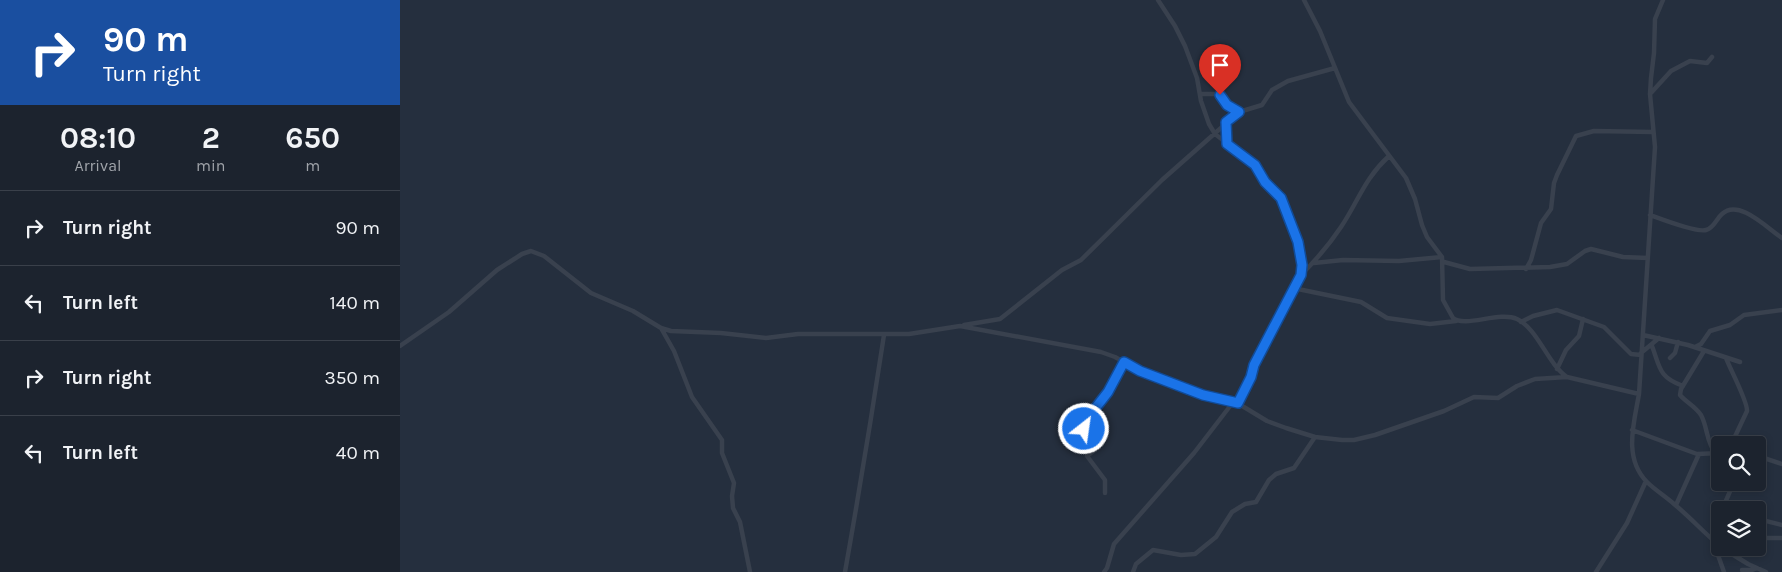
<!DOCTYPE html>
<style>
body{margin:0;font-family:Karla,sans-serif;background:#292f3a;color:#f1f3f6;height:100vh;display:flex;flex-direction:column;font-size:19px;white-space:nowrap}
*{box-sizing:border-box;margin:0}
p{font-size:16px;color:#a0a4aa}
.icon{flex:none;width:28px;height:28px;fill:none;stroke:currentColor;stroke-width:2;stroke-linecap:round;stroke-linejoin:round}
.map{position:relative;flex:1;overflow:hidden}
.panel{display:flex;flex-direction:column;background:#1c232e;width:400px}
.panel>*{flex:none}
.hud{background:#1a4fa0;color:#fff;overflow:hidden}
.fabs{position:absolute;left:1311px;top:436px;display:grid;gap:10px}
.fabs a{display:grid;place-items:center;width:55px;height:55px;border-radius:5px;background:#1c232e;box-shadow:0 2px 8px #0003,0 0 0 1px #3a404a;font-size:25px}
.pin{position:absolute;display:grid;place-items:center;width:42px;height:42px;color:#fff;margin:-51px -21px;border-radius:50% 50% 50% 0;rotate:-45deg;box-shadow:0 0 5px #0007}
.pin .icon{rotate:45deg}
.me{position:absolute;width:55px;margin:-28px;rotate:30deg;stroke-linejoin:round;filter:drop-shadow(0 0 4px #0008)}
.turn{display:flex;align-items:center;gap:18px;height:105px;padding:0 20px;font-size:22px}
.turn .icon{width:65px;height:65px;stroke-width:2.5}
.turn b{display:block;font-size:35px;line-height:42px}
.eta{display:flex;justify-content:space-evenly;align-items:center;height:85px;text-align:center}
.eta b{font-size:30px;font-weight:700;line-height:35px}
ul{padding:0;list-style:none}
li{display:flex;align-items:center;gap:15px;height:75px;padding:0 20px;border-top:1px solid #3a404a}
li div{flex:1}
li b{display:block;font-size:19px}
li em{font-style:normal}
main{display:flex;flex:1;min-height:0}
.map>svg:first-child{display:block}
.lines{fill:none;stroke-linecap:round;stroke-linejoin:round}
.minor{stroke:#39414e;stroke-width:4.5}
.route-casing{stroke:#114b97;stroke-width:12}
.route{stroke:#1a73e8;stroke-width:9}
</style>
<main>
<section class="panel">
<div class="hud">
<div class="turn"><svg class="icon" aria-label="right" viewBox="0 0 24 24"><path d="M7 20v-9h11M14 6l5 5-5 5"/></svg><div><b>90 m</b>Turn right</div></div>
</div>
<div class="eta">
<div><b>08:10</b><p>Arrival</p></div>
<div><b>2</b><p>min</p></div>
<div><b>650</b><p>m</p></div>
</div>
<ul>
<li><svg class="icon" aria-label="right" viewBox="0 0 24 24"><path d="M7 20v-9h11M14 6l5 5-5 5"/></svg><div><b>Turn right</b></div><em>90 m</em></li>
<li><svg class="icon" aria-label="left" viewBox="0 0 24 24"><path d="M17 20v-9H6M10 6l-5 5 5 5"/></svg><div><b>Turn left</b></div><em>140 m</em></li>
<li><svg class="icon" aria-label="right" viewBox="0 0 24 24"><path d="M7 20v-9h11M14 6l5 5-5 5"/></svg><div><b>Turn right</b></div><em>350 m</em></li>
<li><svg class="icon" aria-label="left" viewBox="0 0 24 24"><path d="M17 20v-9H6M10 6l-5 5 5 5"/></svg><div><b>Turn left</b></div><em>40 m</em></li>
</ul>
</section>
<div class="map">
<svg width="1382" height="572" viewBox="0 0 1382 572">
<rect width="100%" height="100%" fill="#252f3e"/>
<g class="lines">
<path class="minor" d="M 758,0 L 775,26 L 785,46 L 797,78 L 801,101 L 809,124 L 815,134 L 855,165 L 865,182 L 881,199 L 898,242 L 901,256 L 901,275 L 888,297 L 883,312 L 854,365 L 851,377 L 837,403
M 904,0 L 920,31 L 949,102 L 1006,178 L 1015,199 L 1022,225 L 1027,237 L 1042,257 L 1043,300 L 1053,318 C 1065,328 1099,311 1117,319 C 1138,329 1147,363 1167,377 L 1239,394
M 1263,0 L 1255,19 L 1254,53 L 1251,78 L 1250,94 L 1255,147 L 1239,394 C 1234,423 1223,458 1247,482 C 1255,490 1265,496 1274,504 C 1290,517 1304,533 1320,546
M 800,94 L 819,94 L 827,105 L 839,112
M 1250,94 L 1271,71 L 1290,61 L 1307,63 L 1312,57
M 826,122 L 827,144
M 1250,215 C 1261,219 1297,233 1306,230 C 1314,228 1316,219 1322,214 C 1339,198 1368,229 1382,238
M 1044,262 L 1070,269 L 1150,267 L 1167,264 L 1185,251 L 1191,249 L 1223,257 L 1248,258
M 914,263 L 943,260 L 999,261 L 1042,257
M 1126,269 L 1131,260 L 1141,223 L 1151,209 L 1154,183 L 1157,175 L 1176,136 L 1194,131 L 1253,132
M 901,275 C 916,260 929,245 941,227 C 959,200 964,179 989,156
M 893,288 L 961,302 L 987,318 L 1030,324 L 1056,321
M 1121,322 L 1133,316 L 1157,310 L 1204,327 L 1231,354 L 1241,355
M 564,325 L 600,319 L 662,270 L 681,260 L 762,180 L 839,112 L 862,105 L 872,90 L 888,81 L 935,68
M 261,328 L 274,351 L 292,397 L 322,440 L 322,453 L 334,483 L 332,496 L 333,508 L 340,522 L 350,572
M 1243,335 L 1288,345 L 1340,362
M 0,346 L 49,312 L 97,270 L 122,254 L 131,251 L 144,256 L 191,293 L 233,311 L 261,328 L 271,331 L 321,333 L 366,338 L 398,334 L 509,334 L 560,326 L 701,352 L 715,357 L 740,371 L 803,395 L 834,401 L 867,421 L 886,428 L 915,437 L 942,440 L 954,440 L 975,435 L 1044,411 L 1074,397 L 1098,398 L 1117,386 L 1135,379 L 1167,377
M 1252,346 C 1260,367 1258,377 1283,386
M 1295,347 L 1301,344 L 1310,331 L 1330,325 L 1344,315 L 1382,310
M 1304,351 L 1281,389 L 1280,395 C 1287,403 1295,406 1301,415 C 1308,428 1306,442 1316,454
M 1241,353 L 1259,338
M 1270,358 L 1275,353 L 1278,342
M 1326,358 C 1330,369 1348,402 1347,411 L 1331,445
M 1157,369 L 1166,350 L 1179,336 L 1183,319
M 1232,430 L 1297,454 L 1320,453
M 1358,456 L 1382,464
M 705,493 L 705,480 L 687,456 L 699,447 L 700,443 L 686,432 L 683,427 L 708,392 L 724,362
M 1325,503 L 1334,510
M 1276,505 L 1299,454
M 1322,510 L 1334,482
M 1358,519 L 1382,525
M 1358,538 L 1382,538
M 1313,541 L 1324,572
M 1317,544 L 1315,528 L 1320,515
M 1322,548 L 1348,564 L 1366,572
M 1338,558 L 1347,548
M 1342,570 L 1352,570 L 1357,568
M 445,572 C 459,493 472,414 484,335
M 704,572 L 707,568 L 714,544 L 794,453 L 834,401
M 733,572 L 736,564 L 753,550 L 781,555 L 795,554 L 816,537 L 832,512 L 845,504 L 856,502 L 869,480 L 876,474 L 894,468 L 915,437
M 1196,572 L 1227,523 L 1246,481"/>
</g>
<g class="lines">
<defs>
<path id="route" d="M 684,429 L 683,424 L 708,392 L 724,362 L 740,371 L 803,395 L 838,403 L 851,377 L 854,365 L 901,275 L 902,265 L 898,242 L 881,198 L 865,182 L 855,165 L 827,144 L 826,122 L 839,112 L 827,105 L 820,95"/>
</defs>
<use href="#route" class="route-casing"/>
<use href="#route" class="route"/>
</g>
</svg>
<div class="fabs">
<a><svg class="icon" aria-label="search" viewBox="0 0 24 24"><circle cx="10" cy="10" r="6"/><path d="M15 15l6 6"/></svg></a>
<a><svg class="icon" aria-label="layers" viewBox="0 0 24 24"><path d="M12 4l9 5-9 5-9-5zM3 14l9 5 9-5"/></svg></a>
</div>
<div class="pin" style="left:820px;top:95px;background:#d93025"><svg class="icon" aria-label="arrive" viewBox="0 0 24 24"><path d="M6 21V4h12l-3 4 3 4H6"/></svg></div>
<svg class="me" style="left:684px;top:429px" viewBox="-20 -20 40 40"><circle r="17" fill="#1a73e8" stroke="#fff" stroke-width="3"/><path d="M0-11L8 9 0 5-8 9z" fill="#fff"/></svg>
</div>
</main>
